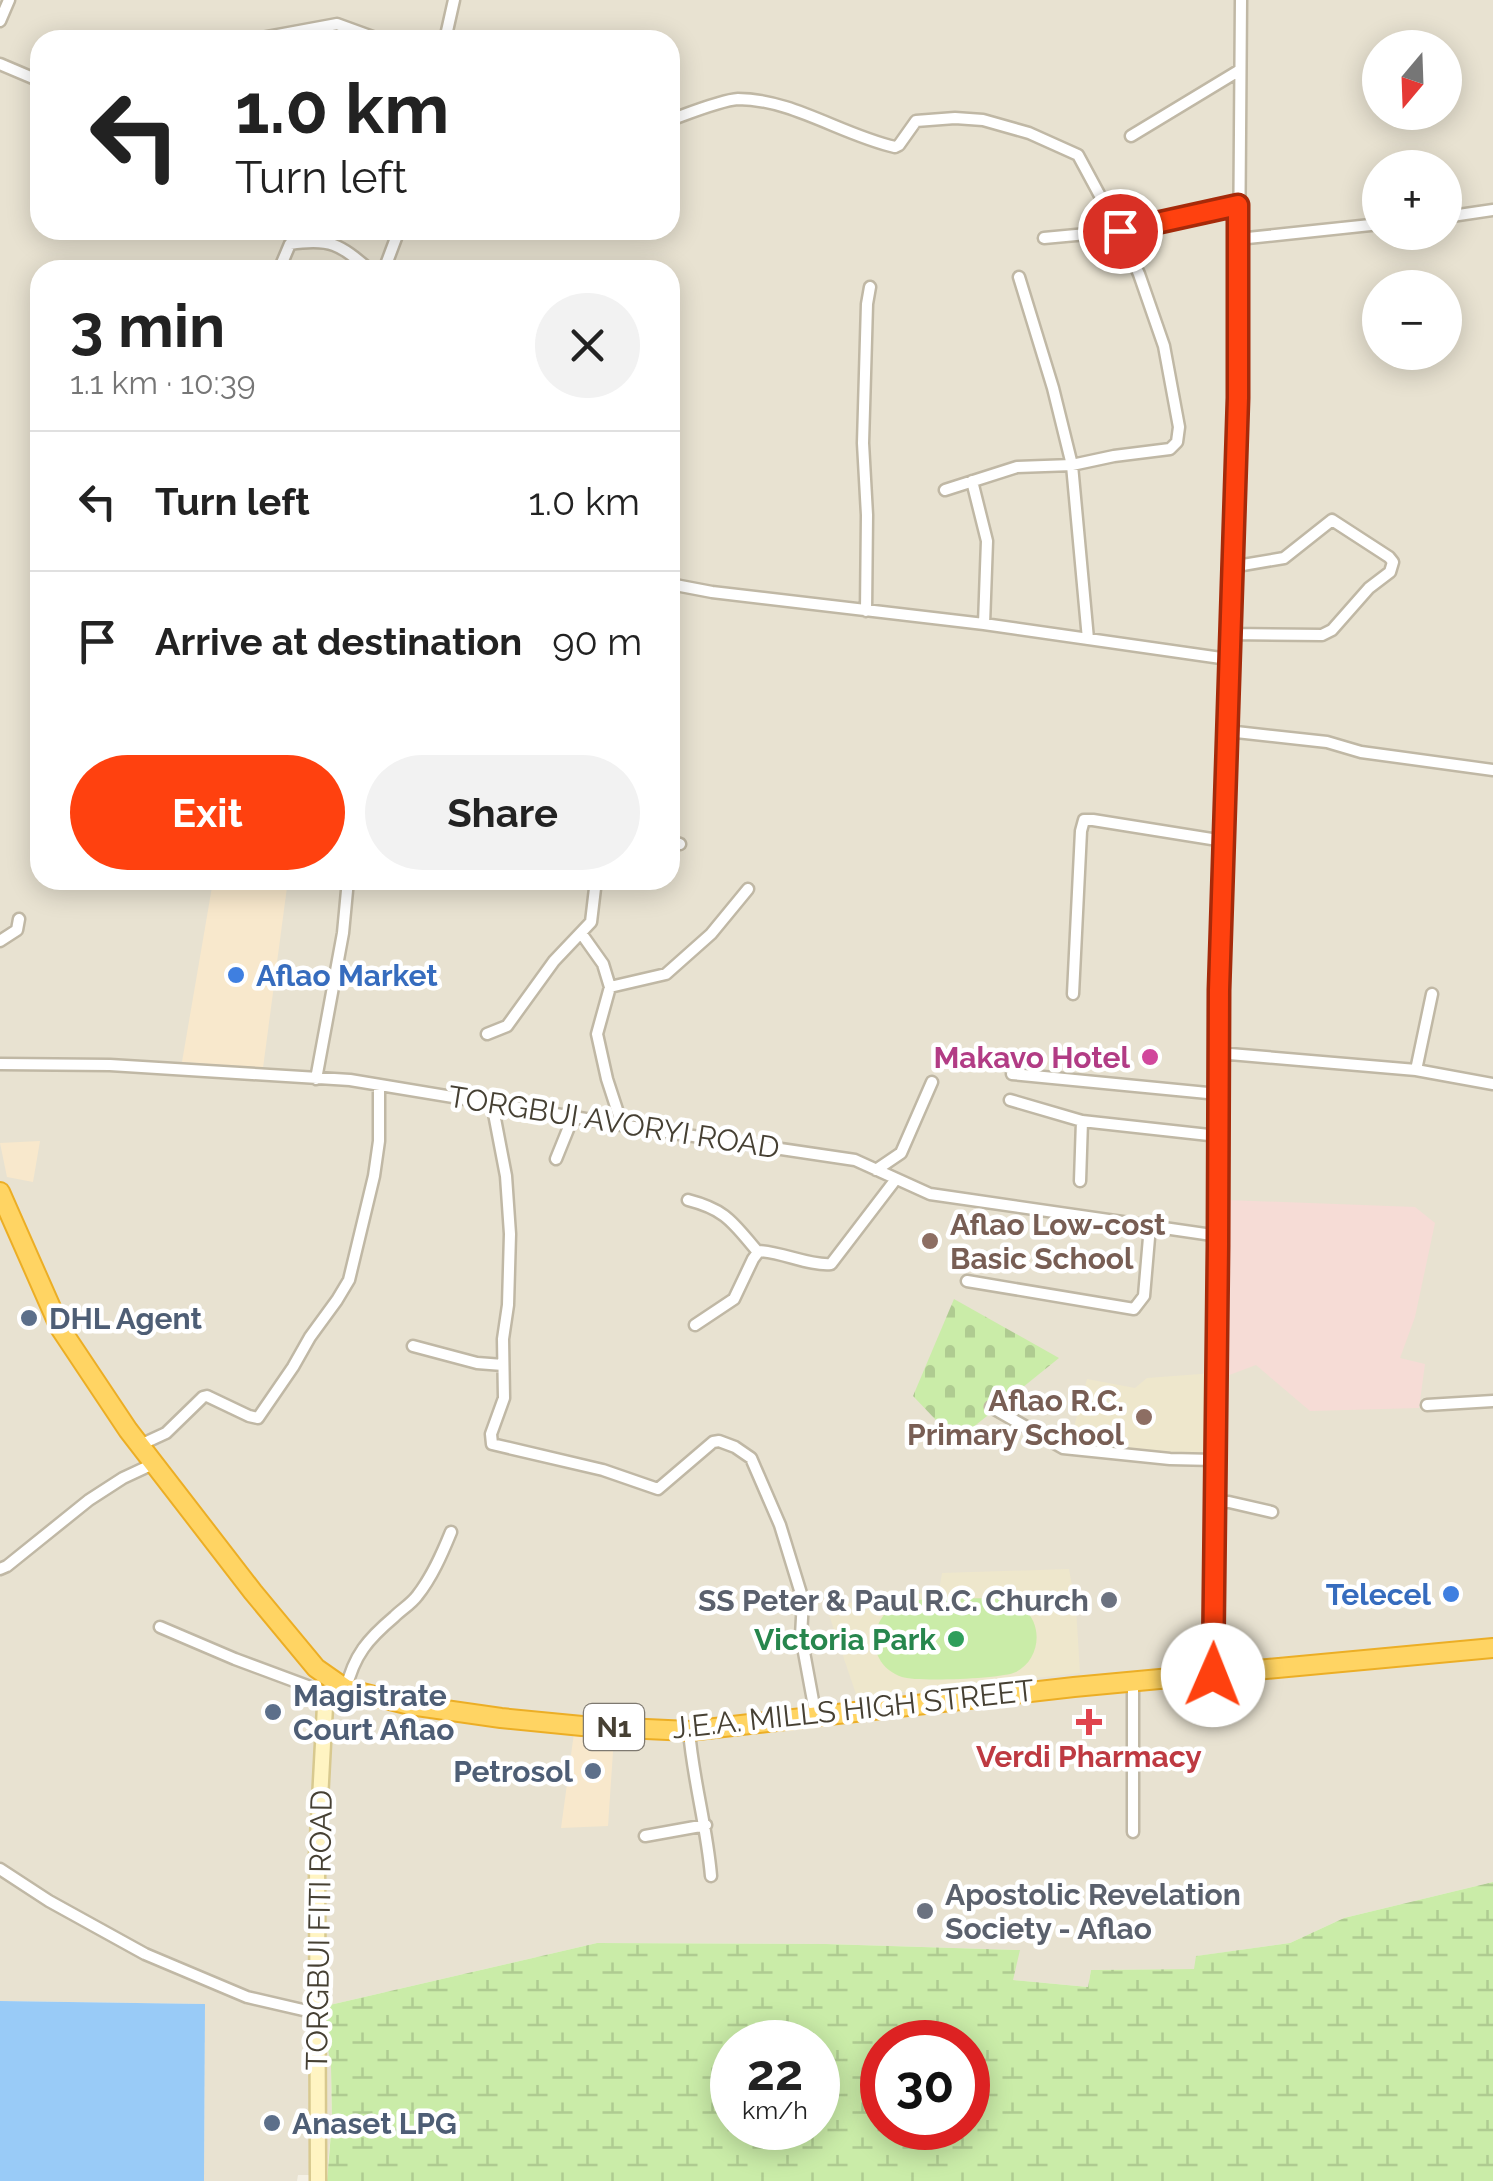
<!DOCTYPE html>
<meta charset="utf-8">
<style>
body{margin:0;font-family:Raleway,sans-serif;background:#f2f2f2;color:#222;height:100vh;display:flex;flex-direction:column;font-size:38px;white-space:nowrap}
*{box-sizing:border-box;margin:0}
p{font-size:32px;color:#767676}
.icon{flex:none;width:55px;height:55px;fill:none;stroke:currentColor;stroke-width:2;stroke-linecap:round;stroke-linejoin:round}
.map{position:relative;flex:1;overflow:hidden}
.side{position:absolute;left:30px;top:260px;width:650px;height:630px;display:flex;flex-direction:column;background:#fff;border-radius:30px;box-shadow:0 5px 25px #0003}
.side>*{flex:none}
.top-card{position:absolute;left:30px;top:30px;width:650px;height:210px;border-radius:30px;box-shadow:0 5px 25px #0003;background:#fff;color:#222;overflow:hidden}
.needle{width:65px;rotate:199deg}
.fabs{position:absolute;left:1362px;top:30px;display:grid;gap:20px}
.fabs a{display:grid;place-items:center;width:100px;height:100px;border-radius:50%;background:#fff;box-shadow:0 5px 25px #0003;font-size:50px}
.speed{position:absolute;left:710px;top:2020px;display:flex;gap:20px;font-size:50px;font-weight:700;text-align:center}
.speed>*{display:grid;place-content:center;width:130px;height:130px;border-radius:50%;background:#fff;box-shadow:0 5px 25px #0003;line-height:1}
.speed small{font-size:25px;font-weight:400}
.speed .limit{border:15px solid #d22;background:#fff;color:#111}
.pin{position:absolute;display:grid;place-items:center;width:85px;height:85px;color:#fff;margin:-42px;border:5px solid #fff;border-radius:50%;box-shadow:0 2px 10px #0007}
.me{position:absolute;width:110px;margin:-55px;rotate:1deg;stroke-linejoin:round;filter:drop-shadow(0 0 8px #0008)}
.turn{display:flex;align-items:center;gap:35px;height:210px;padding:0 40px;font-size:45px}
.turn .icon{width:130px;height:130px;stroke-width:2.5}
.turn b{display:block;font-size:70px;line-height:85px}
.round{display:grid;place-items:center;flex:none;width:105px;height:105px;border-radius:52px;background:#f2f2f2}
.overview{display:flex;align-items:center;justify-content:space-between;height:170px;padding:0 40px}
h1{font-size:60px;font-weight:700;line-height:75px}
.cta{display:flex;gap:20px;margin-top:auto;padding:20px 40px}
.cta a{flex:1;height:115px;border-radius:60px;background:#ff410f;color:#fff;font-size:40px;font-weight:700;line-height:115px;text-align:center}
.cta a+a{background:#f2f2f2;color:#222}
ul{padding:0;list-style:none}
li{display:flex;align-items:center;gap:30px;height:140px;padding:0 40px;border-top:2px solid #e0e0e0}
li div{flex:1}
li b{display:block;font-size:38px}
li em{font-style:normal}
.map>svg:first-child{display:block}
.residential{fill:#e8e2d1;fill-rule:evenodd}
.commercial{fill:#f8e8cc}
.education{fill:#eee7cc}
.medical{fill:#f6dcd6}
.green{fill:#caeca8}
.wetland{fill:url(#wetland-marsh);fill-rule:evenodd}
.cemetery{fill:url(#cemetery-stones)}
.water{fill:#99cbf7}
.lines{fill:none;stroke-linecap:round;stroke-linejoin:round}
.street-casing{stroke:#c0b8a5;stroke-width:15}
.secondary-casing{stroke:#d8c98f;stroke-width:19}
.highway-casing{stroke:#ecae25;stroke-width:22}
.street{stroke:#fff;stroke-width:10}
.secondary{stroke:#fff4c2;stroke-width:14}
.highway{stroke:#ffd463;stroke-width:18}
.route-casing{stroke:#a62a0a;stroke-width:25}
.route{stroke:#ff410f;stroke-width:18}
.shop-dot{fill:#3f7fe0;stroke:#fff;stroke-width:4}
.hotel-dot{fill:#d1479c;stroke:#fff;stroke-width:4}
.education-dot{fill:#8d6e63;stroke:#fff;stroke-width:4}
.service-dot{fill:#5c6f8a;stroke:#fff;stroke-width:4}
.worship-dot{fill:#6b7280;stroke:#fff;stroke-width:4}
.leisure-dot{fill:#2e9e5b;stroke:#fff;stroke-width:4}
.health-dot{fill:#e0444e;stroke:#fff;stroke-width:4}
.labels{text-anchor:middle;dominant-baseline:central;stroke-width:9;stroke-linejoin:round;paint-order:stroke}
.shield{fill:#fff;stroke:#7e7970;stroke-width:2.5}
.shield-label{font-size:28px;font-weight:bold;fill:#464033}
.shop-label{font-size:30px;font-weight:bold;fill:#366cbe;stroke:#fff;text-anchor:start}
.hotel-label{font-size:30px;font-weight:bold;fill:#b23c85;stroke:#fff;text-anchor:end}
.street-label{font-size:30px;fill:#464033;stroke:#fff}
.education-label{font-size:30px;font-weight:bold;fill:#785e54;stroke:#fff;text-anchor:start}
.service-label{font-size:30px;font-weight:bold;fill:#4e5e75;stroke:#fff;text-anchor:start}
.worship-label{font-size:30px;font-weight:bold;fill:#5b616d;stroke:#fff;text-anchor:end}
.leisure-label{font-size:30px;font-weight:bold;fill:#27864d;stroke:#fff;text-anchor:end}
.health-label{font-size:30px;font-weight:bold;fill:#be3a42;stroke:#fff}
</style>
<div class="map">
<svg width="1493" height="2181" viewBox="0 0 1493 2181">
<defs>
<pattern id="wetland-marsh" width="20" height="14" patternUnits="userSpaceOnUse" patternTransform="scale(2.5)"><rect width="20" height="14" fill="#caeca8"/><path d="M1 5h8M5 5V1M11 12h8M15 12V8" fill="none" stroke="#afcb91"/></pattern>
<pattern id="cemetery-stones" width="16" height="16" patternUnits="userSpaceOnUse" patternTransform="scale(2.5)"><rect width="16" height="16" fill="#caeca8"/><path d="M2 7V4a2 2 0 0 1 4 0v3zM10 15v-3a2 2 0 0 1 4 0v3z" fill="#afcb91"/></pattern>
</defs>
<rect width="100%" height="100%" fill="#f4f0e4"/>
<path class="residential" d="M 0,0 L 1493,0 L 1493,1882 L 1344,1918 L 1290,1943 L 1197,1956 L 1195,1969 L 1091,1970 L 1088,1987 L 1012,1980 L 1019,1950 L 826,1944 L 597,1943 L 321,2007 L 331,2067 L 332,2121 L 327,2175 L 298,2175 L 297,2181 L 204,2181 L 205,2004 L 0,2001 ZM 40,40 L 670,40 L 670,230 L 40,230 ZM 1380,48 L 1445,48 L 1445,112 L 1380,112 ZM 1380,168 L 1445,168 L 1445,232 L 1380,232 ZM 40,270 L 670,270 L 670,880 L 40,880 ZM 1380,288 L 1445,288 L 1445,352 L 1380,352 Z"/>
<path class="commercial" d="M 212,887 L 287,887 L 263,1068 L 182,1062 Z
M 40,1141 L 33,1182 L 7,1177 L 0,1143 Z
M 574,1733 L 614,1737 L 608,1826 L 561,1828 Z"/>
<path class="education" d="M 1214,1373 L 1209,1459 L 1069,1445 L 1087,1379 L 1135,1388 L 1147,1378 Z
M 1069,1569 L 1076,1608 L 1080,1673 L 857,1697 L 826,1606 L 939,1591 L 942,1573 Z"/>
<path class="medical" d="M 1227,1200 L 1415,1207 L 1435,1223 L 1415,1317 L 1400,1358 L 1425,1364 L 1419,1408 L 1310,1411 L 1256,1365 L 1224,1377 Z"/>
<path class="green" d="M 994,1598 C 1005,1600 1015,1601 1023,1608 C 1044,1625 1040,1660 1016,1672 C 1002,1679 916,1682 902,1677 C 893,1674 883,1667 879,1658 C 875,1651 875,1643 875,1636 C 877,1623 884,1611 896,1605 C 914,1596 971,1599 994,1598 Z"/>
<path class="wetland" d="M 1493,1882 L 1493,2181 L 327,2181 L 332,2121 L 331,2067 L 321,2007 L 597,1943 L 826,1944 L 1020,1950 L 1013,1980 L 1088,1987 L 1091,1970 L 1194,1969 L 1196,1956 L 1290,1943 L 1344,1918 ZM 732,2042 L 818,2042 L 818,2128 L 732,2128 ZM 882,2042 L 968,2042 L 968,2128 L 882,2128 Z"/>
<path class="cemetery" d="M 954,1299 L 1059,1358 L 956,1441 L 913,1396 Z"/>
<path class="water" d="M 0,2001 L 205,2004 L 204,2181 L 0,2181 Z"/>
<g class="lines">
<defs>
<path id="street" d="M 0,21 L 9,0
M 251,40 L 337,24 L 381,40
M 445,40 L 454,0
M 0,64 L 40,81
M 670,120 C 687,114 721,100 738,99 C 792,99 842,135 895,147 L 899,145 L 916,121 L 955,118 L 983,120 L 1029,133 L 1078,155 L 1119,231 L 1139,274 L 1164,346 L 1179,427 L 1177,442 L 1170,449 L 1114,456 L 1072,465 L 1017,467 L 945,490
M 1131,136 L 1240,70
M 1445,217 L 1493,210
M 1044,238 L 1119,231 L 1239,205
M 1238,239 L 1380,224
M 279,270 L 290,244 C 331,238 339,244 370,270
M 384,270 L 399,230
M 1019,277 L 1053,388 L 1072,465 L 1088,639
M 972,481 L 987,541 L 984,624
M 670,584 L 712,592 L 984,624 L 1228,659
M 866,611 L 867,515 L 863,443 L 867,304 L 870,287
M 1229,634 L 1322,635 L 1332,630 L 1369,588 L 1390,572 L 1393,562 L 1389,557 L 1332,520 L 1284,558 L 1231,567
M 1227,731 L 1327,742 L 1361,752 L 1493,770
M 670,841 L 680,844
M 581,933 L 603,964 L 610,987
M 0,941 L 17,930 L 19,919
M 1073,994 L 1081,831 L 1084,820 L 1093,820 L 1224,841
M 487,1034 L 507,1026 L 554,961 L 591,922 L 596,880
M 1218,1053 L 1416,1070 L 1493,1084
M 0,1064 L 110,1065 L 350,1080 L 646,1129 L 855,1160 L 930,1194 L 1219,1236
M 1416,1070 L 1432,994
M 1012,1074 L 1218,1094
M 316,1079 L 343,933 L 348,880
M 1010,1100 L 1082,1121 L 1218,1136
M 492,1103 L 506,1176 L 510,1234 L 508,1305 L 503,1339 L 504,1398 L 491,1434 L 492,1444 L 603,1470 L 658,1489 L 713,1442 L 719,1441 L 735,1447 L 751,1458 L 780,1525 L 803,1600 L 801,1636 L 816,1717
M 622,1125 L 607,1079 L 597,1034 L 610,987 L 666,974 L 711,934 L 748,889
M 556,1159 L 573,1117
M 876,1170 L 901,1153 L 932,1082
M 1080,1181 L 1082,1121
M 688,1200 C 727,1210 733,1223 758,1252
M 967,1281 L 1134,1309 L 1144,1296 L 1150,1226
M 695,1325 L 734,1299 L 753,1259 L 759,1251 C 782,1252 810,1266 831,1264 L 896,1179
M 413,1346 L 477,1363 L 503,1365
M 1427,1405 L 1493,1401
M 991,1407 L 1063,1448 L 1170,1459 L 1215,1460
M 140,1445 L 166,1433 L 203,1397 L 207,1396 L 249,1416 L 258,1418 L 293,1367 L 310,1337 L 337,1300 L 349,1280 L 374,1176 L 379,1141 L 379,1085
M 1215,1502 L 1229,1502 L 1272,1512
M 0,1569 L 7,1566 L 89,1500 L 123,1478 L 153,1464
M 160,1627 L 235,1659 L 329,1694
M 1213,1675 L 1218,1246 L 1218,1053 L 1228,659 L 1238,398 L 1241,0
M 346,1689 C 354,1655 368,1639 394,1617 C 401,1610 411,1604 417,1596 C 432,1577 442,1554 451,1532
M 689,1731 C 693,1780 707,1827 711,1876
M 1133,1832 L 1133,1682
M 645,1836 L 706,1825
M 0,1869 L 49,1901 L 145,1954 L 247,1997 L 316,2013"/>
<path id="secondary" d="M 318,2181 L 317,1856 L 325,1706 L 335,1682"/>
<path id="highway" d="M 0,1192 L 60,1328 L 128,1430 L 253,1592 L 316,1668 L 346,1689 L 410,1705 L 501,1718 L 582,1726 L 689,1731 L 1074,1687 L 1493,1648"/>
</defs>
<use href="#street" class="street-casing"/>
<use href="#secondary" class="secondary-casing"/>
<use href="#highway" class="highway-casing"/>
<use href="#street" class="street"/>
<use href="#secondary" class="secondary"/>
<use href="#highway" class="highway"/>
</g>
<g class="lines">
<defs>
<path id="route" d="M 1120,231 L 1238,205 L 1238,398 L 1219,990 L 1218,1246 L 1213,1675"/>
</defs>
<use href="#route" class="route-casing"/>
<use href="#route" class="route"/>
</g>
<g class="shop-dot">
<circle cx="236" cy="975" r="10"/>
<circle cx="1451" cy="1594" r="10"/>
</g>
<circle class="hotel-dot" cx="1150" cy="1057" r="10"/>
<g class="education-dot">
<circle cx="930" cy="1241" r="10"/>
<circle cx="1144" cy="1417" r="10"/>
</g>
<g class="service-dot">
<circle cx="29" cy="1318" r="10"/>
<circle cx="273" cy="1712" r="10"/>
<circle cx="593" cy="1771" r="10"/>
<circle cx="272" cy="2123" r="10"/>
</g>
<g class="worship-dot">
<circle cx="1109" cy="1600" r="10"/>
<circle cx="925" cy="1911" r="10"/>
</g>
<circle class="leisure-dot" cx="956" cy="1639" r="10"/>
<path class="health-dot" d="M1084 1707h10v10h10v10h-10v10h-10v-10h-10v-10h10z"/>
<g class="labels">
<rect class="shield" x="584" y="1704" width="60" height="46" rx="8"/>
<g class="shield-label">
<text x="614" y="1727">N1</text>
</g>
<g class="shop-label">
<text x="256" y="975">Aflao Market</text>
<text x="1431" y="1594" text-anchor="end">Telecel</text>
</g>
<g class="hotel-label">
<text x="1130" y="1057">Makavo Hotel</text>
</g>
<g class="street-label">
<text transform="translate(614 1122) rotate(9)">TORGBUI AVORYI ROAD</text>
<text transform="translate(853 1709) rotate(-6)">J.E.A. MILLS HIGH STREET</text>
<text transform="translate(319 1930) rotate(-89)">TORGBUI FITI ROAD</text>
</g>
<g class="education-label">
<text x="950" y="1224">Aflao Low-cost<tspan x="950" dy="34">Basic School</tspan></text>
<text x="1124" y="1400" text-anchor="end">Aflao R.C.<tspan x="1124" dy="34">Primary School</tspan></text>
</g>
<g class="service-label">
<text x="49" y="1318">DHL Agent</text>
<text x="293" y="1695">Magistrate<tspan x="293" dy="34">Court Aflao</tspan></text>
<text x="573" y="1771" text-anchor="end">Petrosol</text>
<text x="292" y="2123">Anaset LPG</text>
</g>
<g class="worship-label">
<text x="1089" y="1600">SS Peter &amp; Paul R.C. Church</text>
<text x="945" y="1894" text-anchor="start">Apostolic Revelation<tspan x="945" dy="34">Society - Aflao</tspan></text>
</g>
<g class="leisure-label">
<text x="936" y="1639">Victoria Park</text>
</g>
<g class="health-label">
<text x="1089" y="1756">Verdi Pharmacy</text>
</g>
</g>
</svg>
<div class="fabs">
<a><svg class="needle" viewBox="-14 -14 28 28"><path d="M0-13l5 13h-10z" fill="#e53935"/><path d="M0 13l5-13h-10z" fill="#767676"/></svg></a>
<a>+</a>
<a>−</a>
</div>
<div class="speed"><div>22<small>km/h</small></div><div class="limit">30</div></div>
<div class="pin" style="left:1120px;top:231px;background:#d93025"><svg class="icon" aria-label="arrive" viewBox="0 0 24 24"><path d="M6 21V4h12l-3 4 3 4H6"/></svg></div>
<svg class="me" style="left:1213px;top:1675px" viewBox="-20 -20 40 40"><circle r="19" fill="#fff"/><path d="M0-13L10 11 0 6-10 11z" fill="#ff410f"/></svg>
<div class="top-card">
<div class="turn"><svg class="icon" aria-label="left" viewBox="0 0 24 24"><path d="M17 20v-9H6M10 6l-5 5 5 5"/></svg><div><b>1.0 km</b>Turn left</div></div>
</div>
<section class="side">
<div class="overview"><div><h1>3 min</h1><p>1.1 km · 10:39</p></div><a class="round"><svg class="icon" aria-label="close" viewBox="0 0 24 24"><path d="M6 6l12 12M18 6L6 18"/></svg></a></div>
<ul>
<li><svg class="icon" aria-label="left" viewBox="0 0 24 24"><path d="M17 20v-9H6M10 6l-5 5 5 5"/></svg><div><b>Turn left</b></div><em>1.0 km</em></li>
<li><svg class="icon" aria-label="arrive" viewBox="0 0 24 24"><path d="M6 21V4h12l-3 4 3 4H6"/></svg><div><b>Arrive at destination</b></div><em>90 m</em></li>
</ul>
<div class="cta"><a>Exit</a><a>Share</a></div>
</section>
</div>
